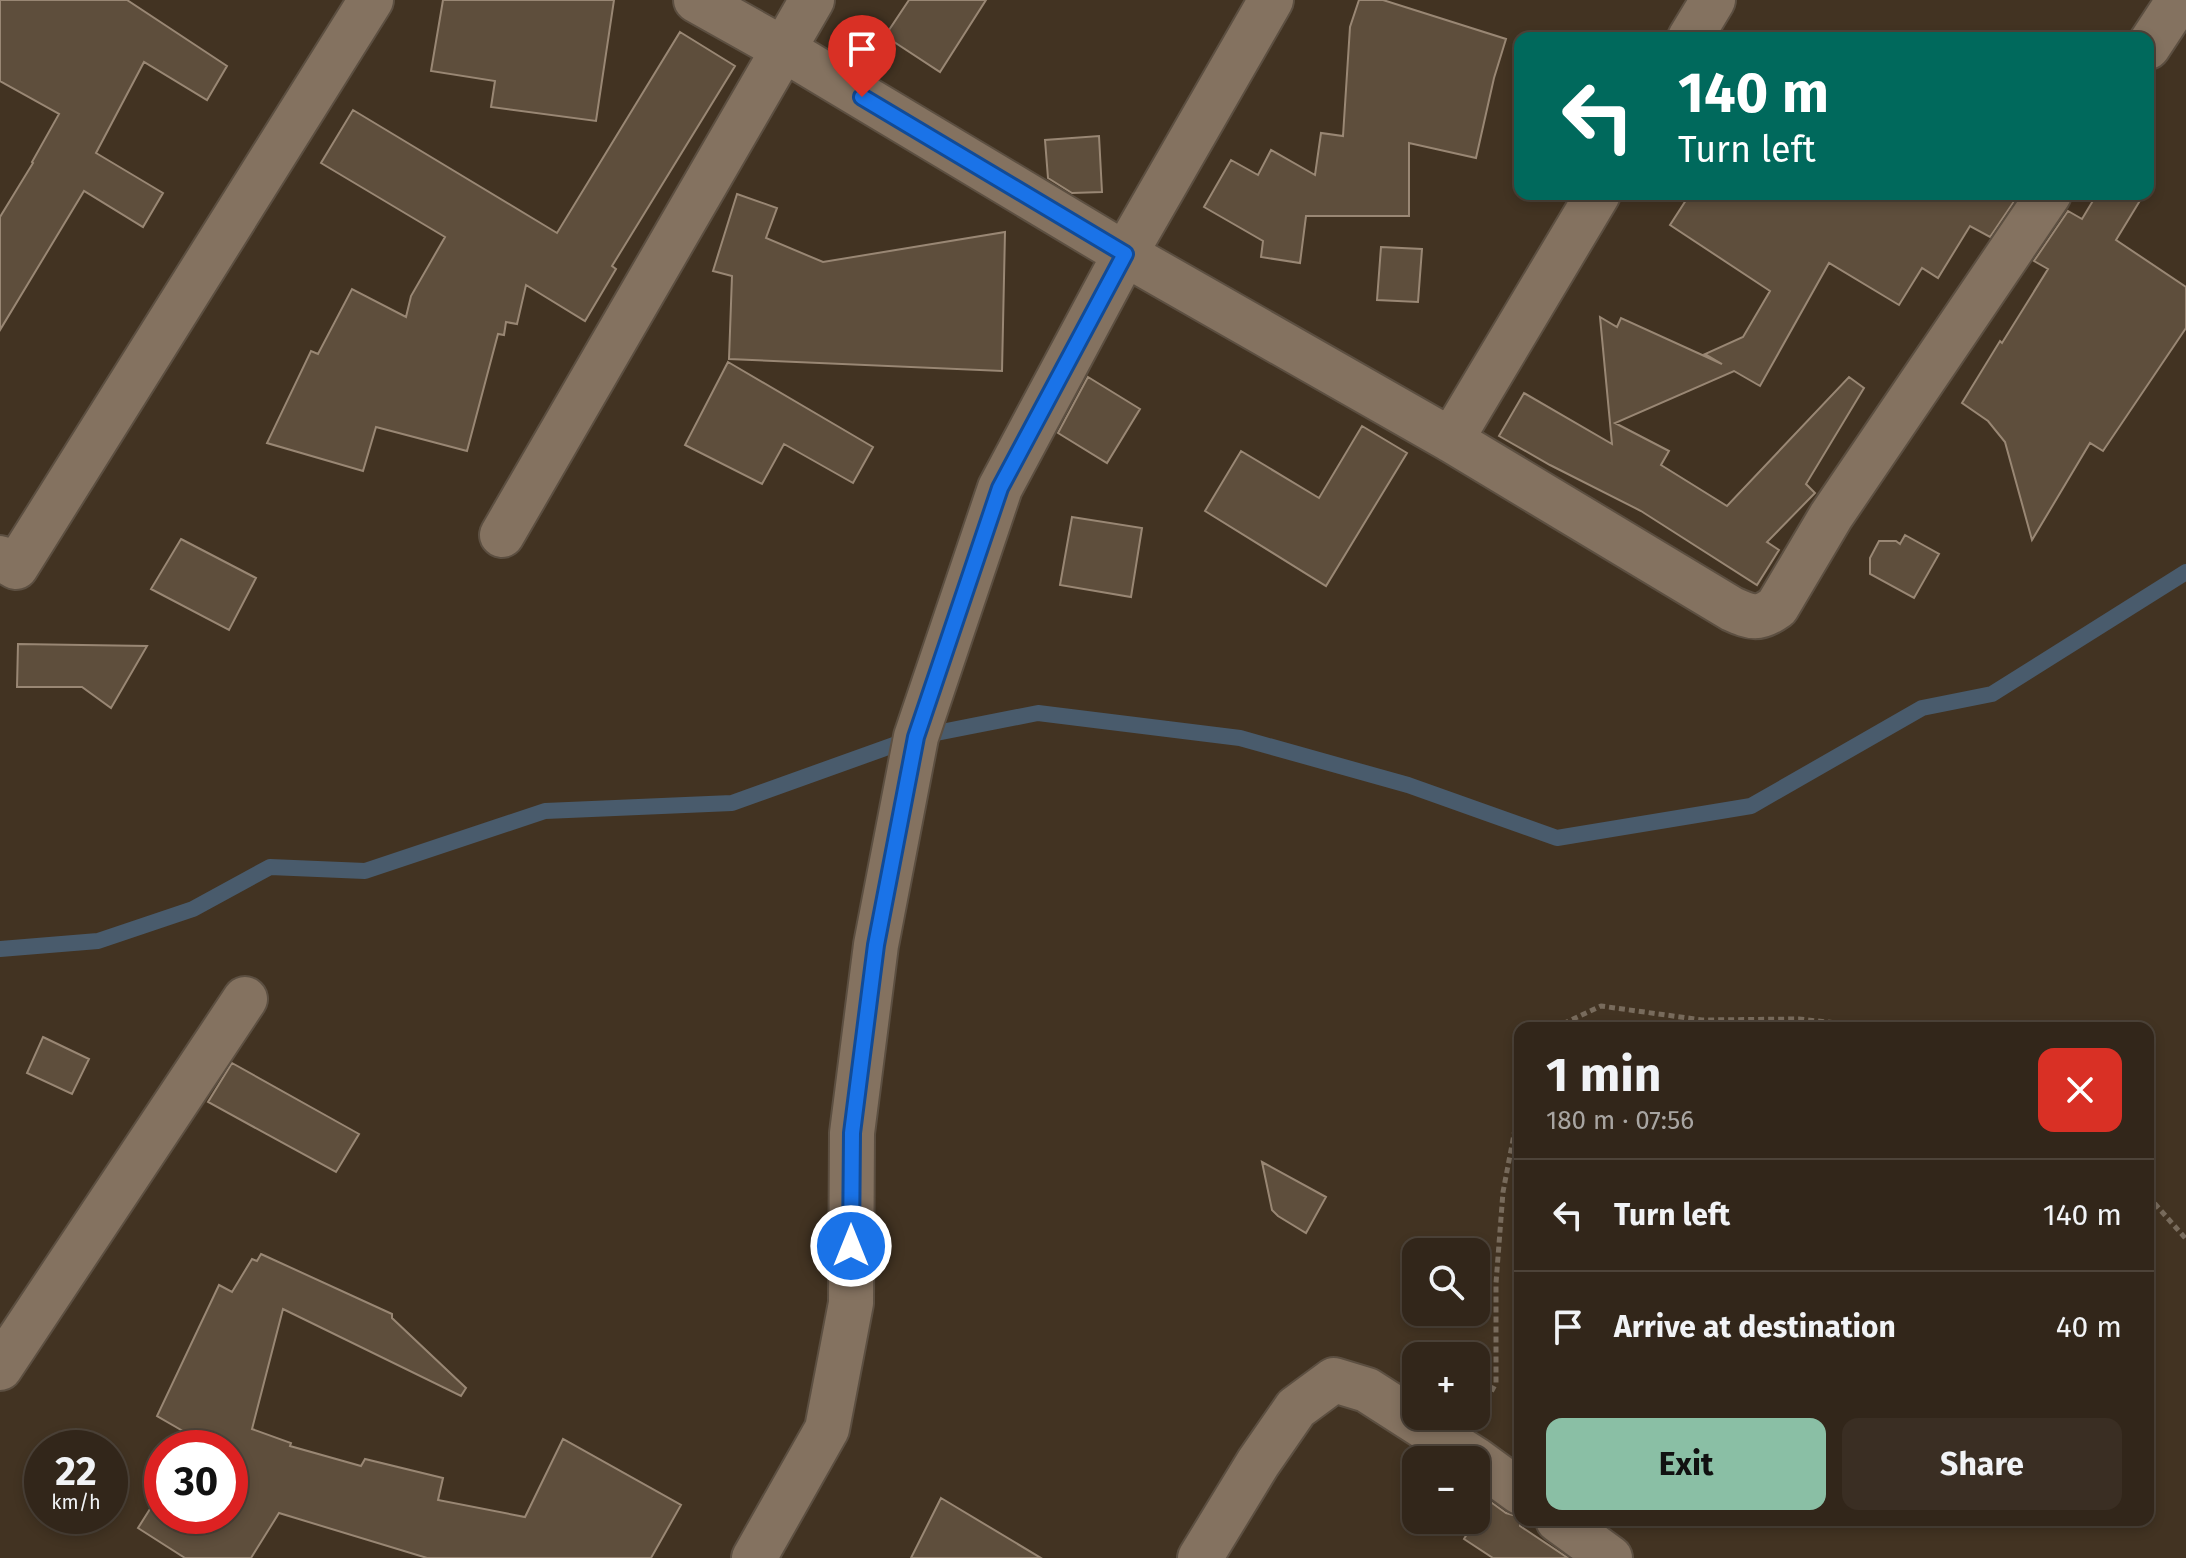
<!DOCTYPE html>
<meta charset="utf-8">
<style>
body{margin:0;font-family:"Fira Sans",sans-serif;background:#3a2e23;color:#f1f3f6;height:100vh;display:flex;flex-direction:column;font-size:30px;white-space:nowrap}
*{box-sizing:border-box;margin:0}
p{font-size:26px;color:#a8a5a2}
.icon{flex:none;width:44px;height:44px;fill:none;stroke:currentColor;stroke-width:2;stroke-linecap:round;stroke-linejoin:round}
.map{position:relative;flex:1;overflow:hidden}
.sheet{position:absolute;left:1514px;top:1022px;width:640px;height:504px;display:flex;flex-direction:column;background:#32261a;border-radius:16px;box-shadow:0 4px 12px #0003,0 0 0 2px #4d4339}
.sheet>*{flex:none}
.banner{position:absolute;left:1514px;top:32px;width:640px;height:168px;border-radius:16px;box-shadow:0 4px 12px #0003,0 0 0 2px #4d4339;background:#00695c;color:#fff;overflow:hidden}
.buttons{position:absolute;left:1402px;top:1238px;display:grid;gap:16px}
.buttons a{display:grid;place-items:center;width:88px;height:88px;border-radius:16px;background:#32261a;box-shadow:0 4px 12px #0003,0 0 0 2px #4d4339;font-size:40px}
.speed{position:absolute;left:24px;top:1430px;display:flex;gap:16px;font-size:40px;font-weight:700;text-align:center}
.speed>*{display:grid;place-content:center;width:104px;height:104px;border-radius:50%;background:#32261a;box-shadow:0 4px 12px #0003,0 0 0 2px #4d4339;line-height:1}
.speed small{font-size:20px;font-weight:400}
.speed .limit{border:12px solid #d22;background:#fff;color:#111}
.pin{position:absolute;display:grid;place-items:center;width:68px;height:68px;color:#fff;margin:-82px -34px;border-radius:50% 50% 50% 0;rotate:-45deg;box-shadow:0 0 8px #0007}
.pin .icon{rotate:45deg}
.me{position:absolute;width:88px;margin:-44px;rotate:0deg;stroke-linejoin:round;filter:drop-shadow(0 0 6px #0008)}
.turn{display:flex;align-items:center;gap:28px;height:168px;padding:0 32px;font-size:36px}
.turn .icon{width:104px;height:104px;stroke-width:2.5}
.turn b{display:block;font-size:56px;line-height:68px}
.round{display:grid;place-items:center;flex:none;width:84px;height:84px;border-radius:16px;background:#3a2e23}
.head{display:flex;align-items:center;justify-content:space-between;height:136px;padding:0 32px}
h1{font-size:48px;font-weight:700;line-height:60px}
.cta{display:flex;gap:16px;margin-top:auto;padding:16px 32px}
.cta a{flex:1;height:92px;border-radius:16px;background:#8abfa5;color:#111;font-size:32px;font-weight:700;line-height:92px;text-align:center}
.cta a+a{background:#3a2e23;color:#f1f3f6}
ul{padding:0;list-style:none}
li{display:flex;align-items:center;gap:24px;height:112px;padding:0 32px;border-top:2px solid #4d4339}
li div{flex:1}
li b{display:block;font-size:30px}
li em{font-style:normal}
.map>svg:first-child{display:block}
.lines{fill:none;stroke-linecap:round;stroke-linejoin:round}
.stream{stroke:#495b6c;stroke-width:16}
.building{fill:#5e4e3c;stroke:#998774;stroke-width:2}
.minor-casing{stroke:#5c4f41;stroke-width:48}
.path{stroke:#786b5c;stroke-width:5;stroke-dasharray:6 4;stroke-linecap:butt}
.minor{stroke:#847260;stroke-width:44}
.route-casing{stroke:#114b97;stroke-width:20}
.route{stroke:#1a73e8;stroke-width:14}
</style>
<div class="map">
<svg width="2186" height="1558" viewBox="0 0 2186 1558">
<rect width="100%" height="100%" fill="#423322"/>
<g class="lines">
<path class="stream" d="M 0,949 L 98,941 L 193,909 L 270,867 L 365,871 L 545,811 L 732,803 L 916,737 L 1038,713 L 1240,738 L 1408,785 L 1557,838 L 1751,806 L 1922,708 L 1992,694 L 2186,572"/>
</g>
<path class="building" d="M 0,0 L 127,0 L 227,66 L 207,100 L 144,62 L 96,153 L 163,193 L 143,227 L 84,191 L 0,330 L 0,217 L 33,163 L 32,162 L 59,114 L 0,81 Z
M 443,0 L 614,0 L 596,121 L 491,107 L 495,81 L 431,71 Z
M 909,0 L 986,0 L 940,72 L 885,36 Z
M 1359,0 L 1383,0 L 1506,39 L 1494,78 L 1476,158 L 1409,143 L 1409,216 L 1306,216 L 1300,263 L 1261,257 L 1263,241 L 1204,207 L 1231,160 L 1258,175 L 1271,150 L 1315,175 L 1321,133 L 1343,136 L 1350,27 Z
M 680,32 L 735,66 L 612,266 L 616,269 L 585,321 L 526,285 L 517,324 L 506,322 L 504,335 L 498,334 L 467,451 L 376,427 L 363,471 L 267,443 L 311,351 L 318,354 L 352,289 L 406,317 L 411,296 L 445,237 L 321,163 L 353,110 L 557,233 Z
M 1099,136 L 1102,192 L 1072,193 L 1048,178 L 1045,140 Z
M 737,194 L 777,208 L 766,238 L 823,262 L 1005,232 L 1002,371 L 729,359 L 732,276 L 713,271 Z
M 1690,194 L 2019,194 L 1990,237 L 1970,226 L 1938,278 L 1922,268 L 1899,305 L 1829,263 L 1760,386 L 1734,371 L 1615,423 L 1669,451 L 1661,465 L 1727,506 L 1849,377 L 1864,388 L 1806,484 L 1815,493 L 1767,542 L 1779,550 L 1757,585 L 1641,511 L 1550,465 L 1499,436 L 1524,393 L 1612,444 L 1600,317 L 1617,327 L 1621,318 L 1722,364 L 1705,354 L 1743,337 L 1770,291 L 1670,225 Z
M 2097,194 L 2144,194 L 2116,240 L 2186,287 L 2186,328 L 2103,451 L 2090,443 L 2032,540 L 2005,442 L 1988,421 L 1962,403 L 2000,341 L 2002,343 L 2048,269 L 2034,261 L 2068,211 L 2082,219 Z
M 1381,247 L 1422,249 L 1418,302 L 1377,300 Z
M 728,362 L 873,447 L 853,483 L 784,444 L 762,484 L 685,445 Z
M 1088,377 L 1140,409 L 1107,463 L 1058,433 Z
M 1362,426 L 1407,453 L 1326,586 L 1205,511 L 1241,451 L 1319,498 Z
M 1072,517 L 1142,528 L 1131,597 L 1060,585 Z
M 1905,535 L 1939,554 L 1914,598 L 1870,574 L 1870,558 L 1879,541 L 1896,541 L 1900,544 Z
M 181,539 L 256,578 L 229,630 L 151,589 Z
M 18,644 L 147,646 L 111,708 L 82,687 L 17,687 Z
M 43,1037 L 89,1059 L 72,1094 L 27,1073 Z
M 232,1063 L 359,1134 L 336,1172 L 208,1102 Z
M 1262,1162 L 1326,1197 L 1306,1233 L 1278,1216 L 1272,1210 Z
M 261,1254 L 392,1314 L 392,1318 L 466,1388 L 461,1396 L 283,1309 L 252,1429 L 291,1443 L 290,1446 L 361,1466 L 365,1459 L 443,1478 L 438,1500 L 525,1517 L 563,1439 L 681,1505 L 651,1558 L 427,1558 L 279,1513 L 251,1558 L 185,1558 L 138,1528 L 162,1490 L 162,1516 L 230,1516 L 230,1448 L 189,1448 L 195,1438 L 157,1416 L 219,1285 L 232,1292 L 252,1259 L 257,1261 Z
M 941,1498 L 1041,1558 L 911,1558 Z
M 1488,1500 L 1506,1513 L 1520,1517 L 1520,1526 L 1568,1558 L 1493,1558 L 1464,1539 Z"/>
<g class="lines">
<defs>
<path id="minor" d="M 696,0 L 783,49 L 1125,254 L 1451,440 L 1732,609 C 1752,618 1759,620 1777,607 L 1831,516 L 2049,194
M 1690,38 L 1713,0
M 2148,47 L 2179,0
M 1451,440 L 1598,194
M 502,535 L 812,0
M 0,558 L 16,567 L 371,0
M 0,1368 L 245,999
M 1476,1460 L 1520,1492
M 1558,1520 L 1610,1558
M 754,1558 L 827,1429 L 851,1303 L 852,1133 L 876,945 L 916,737 L 1000,488 L 1125,254 L 1271,0
M 1200,1558 L 1258,1463 L 1296,1408 L 1334,1380 L 1367,1390 L 1476,1460"/>
</defs>
<use href="#minor" class="minor-casing"/>
<path class="path" d="M 1554,1028 L 1601,1006 L 1702,1020 L 1799,1019 L 1883,1028
M 2148,1196 L 2186,1239
M 1482,1409 L 1496,1383 L 1496,1283 L 1503,1192 L 1520,1103"/>
<use href="#minor" class="minor"/>
</g>
<g class="lines">
<defs>
<path id="route" d="M 851,1246 L 852,1133 L 876,945 L 916,737 L 1000,488 L 1125,254 L 862,97"/>
</defs>
<use href="#route" class="route-casing"/>
<use href="#route" class="route"/>
</g>
</svg>
<div class="buttons">
<a><svg class="icon" aria-label="search" viewBox="0 0 24 24"><circle cx="10" cy="10" r="6"/><path d="M15 15l6 6"/></svg></a>
<a>+</a>
<a>−</a>
</div>
<div class="speed"><div>22<small>km/h</small></div><div class="limit">30</div></div>
<div class="pin" style="left:862px;top:97px;background:#d93025"><svg class="icon" aria-label="arrive" viewBox="0 0 24 24"><path d="M6 21V4h12l-3 4 3 4H6"/></svg></div>
<svg class="me" style="left:851px;top:1246px" viewBox="-20 -20 40 40"><circle r="17" fill="#1a73e8" stroke="#fff" stroke-width="3"/><path d="M0-11L8 9 0 5-8 9z" fill="#fff"/></svg>
<div class="banner">
<div class="turn"><svg class="icon" aria-label="left" viewBox="0 0 24 24"><path d="M17 20v-9H6M10 6l-5 5 5 5"/></svg><div><b>140 m</b>Turn left</div></div>
</div>
<section class="sheet">
<div class="head"><div><h1>1 min</h1><p>180 m · 07:56</p></div><a class="round" style="background:#d93025;color:#fff"><svg class="icon" aria-label="close" viewBox="0 0 24 24"><path d="M6 6l12 12M18 6L6 18"/></svg></a></div>
<ul>
<li><svg class="icon" aria-label="left" viewBox="0 0 24 24"><path d="M17 20v-9H6M10 6l-5 5 5 5"/></svg><div><b>Turn left</b></div><em>140 m</em></li>
<li><svg class="icon" aria-label="arrive" viewBox="0 0 24 24"><path d="M6 21V4h12l-3 4 3 4H6"/></svg><div><b>Arrive at destination</b></div><em>40 m</em></li>
</ul>
<div class="cta"><a>Exit</a><a>Share</a></div>
</section>
</div>
